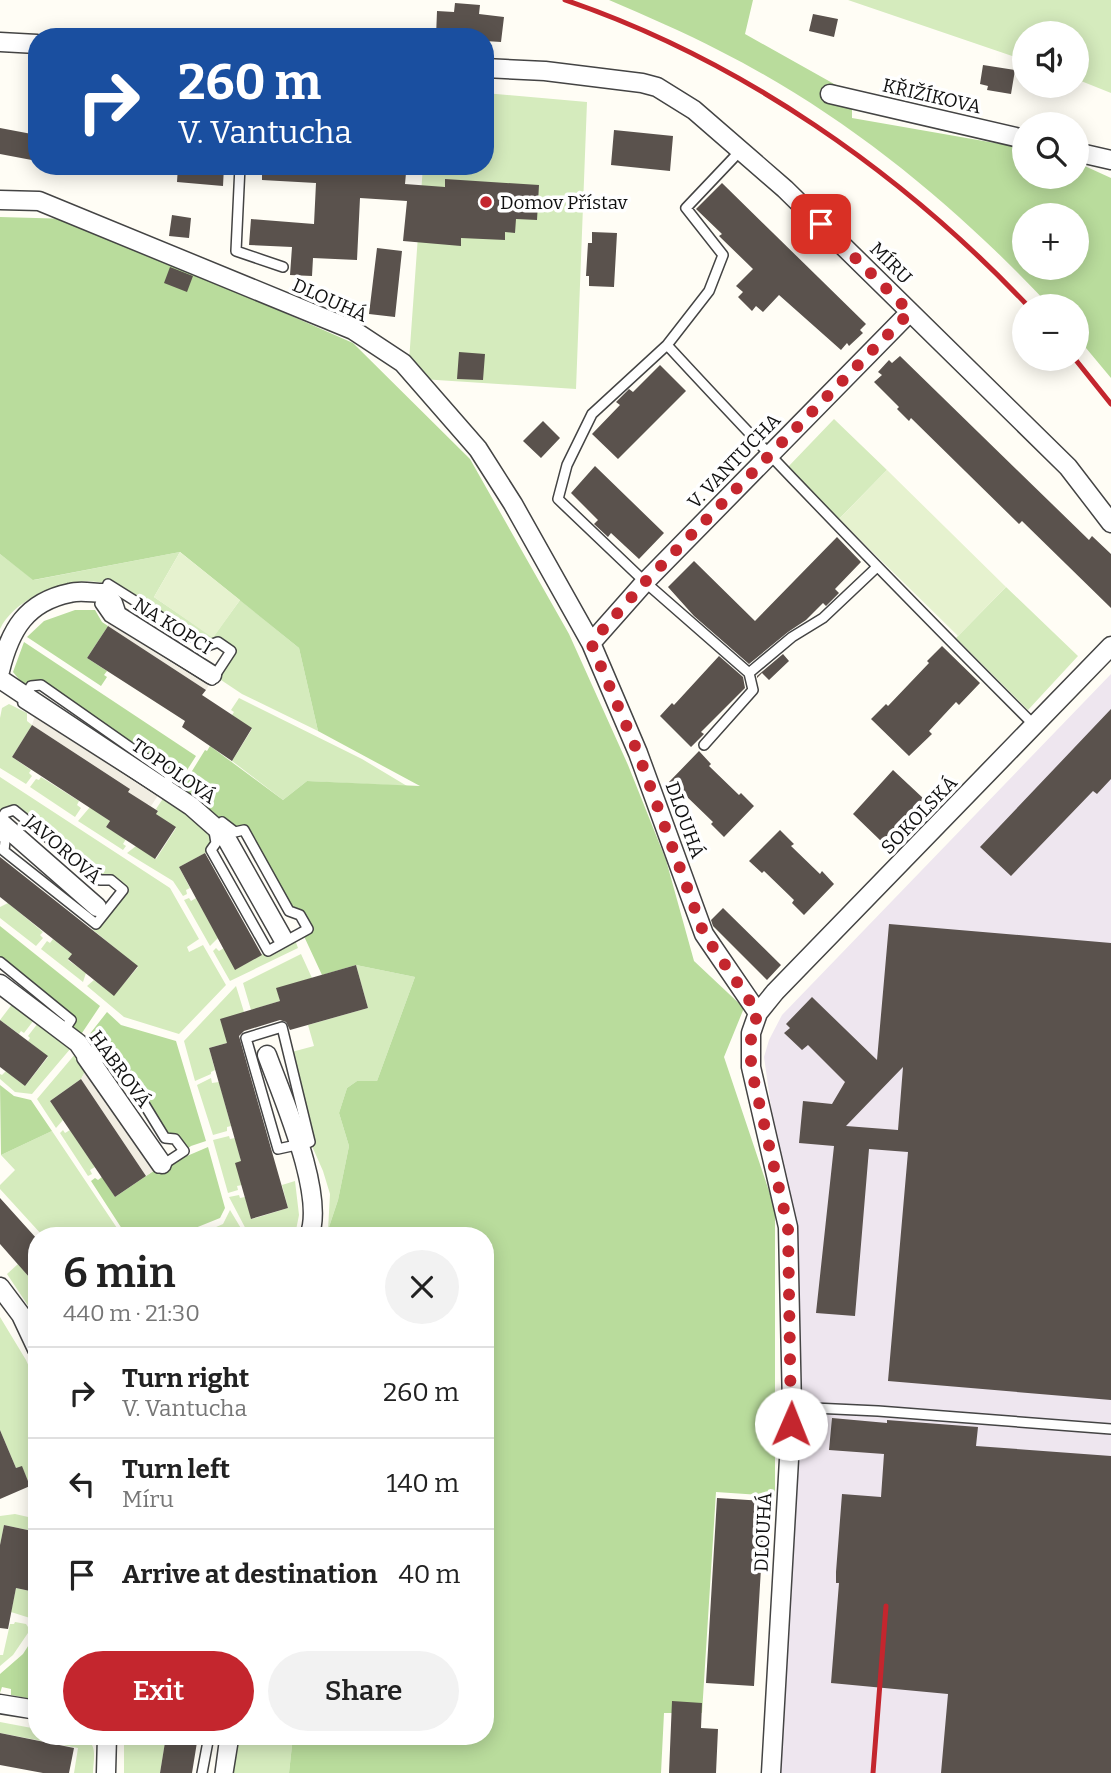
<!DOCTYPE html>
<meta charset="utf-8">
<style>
body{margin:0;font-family:Bitter,serif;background:#f2f2f2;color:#222;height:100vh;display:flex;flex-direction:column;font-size:26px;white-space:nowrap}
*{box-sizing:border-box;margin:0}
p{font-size:23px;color:#767676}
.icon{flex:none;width:38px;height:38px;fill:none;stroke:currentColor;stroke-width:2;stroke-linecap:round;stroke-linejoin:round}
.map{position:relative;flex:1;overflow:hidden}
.sheet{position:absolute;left:28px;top:1227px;width:466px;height:518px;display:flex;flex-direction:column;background:#fff;border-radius:28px;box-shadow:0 4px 18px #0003}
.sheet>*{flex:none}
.guide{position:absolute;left:28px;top:28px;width:466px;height:147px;border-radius:28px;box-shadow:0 4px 18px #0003;background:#1a4fa0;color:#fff;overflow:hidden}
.buttons{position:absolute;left:1012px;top:21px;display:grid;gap:14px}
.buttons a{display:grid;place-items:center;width:77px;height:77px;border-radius:50%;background:#fff;box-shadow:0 4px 18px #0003;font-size:35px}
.pin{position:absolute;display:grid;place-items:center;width:60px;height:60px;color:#fff;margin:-30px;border-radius:14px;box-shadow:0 4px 10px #0006}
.me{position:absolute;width:77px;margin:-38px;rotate:1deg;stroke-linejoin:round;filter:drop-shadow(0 0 5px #0008)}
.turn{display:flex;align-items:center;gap:24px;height:147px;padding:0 35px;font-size:32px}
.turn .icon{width:91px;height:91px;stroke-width:2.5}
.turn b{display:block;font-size:49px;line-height:60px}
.round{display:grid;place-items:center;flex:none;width:74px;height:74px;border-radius:37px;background:#f2f2f2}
.headline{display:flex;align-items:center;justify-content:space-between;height:119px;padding:0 35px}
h1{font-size:42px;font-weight:600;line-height:52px}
.button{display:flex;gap:14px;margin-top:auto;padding:14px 35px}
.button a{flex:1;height:80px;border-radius:42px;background:#c4262e;color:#fff;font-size:28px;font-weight:600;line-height:80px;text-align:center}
.button a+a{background:#f2f2f2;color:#222}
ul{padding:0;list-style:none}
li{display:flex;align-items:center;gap:21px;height:91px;padding:0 35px;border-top:2px solid #e0e0e0}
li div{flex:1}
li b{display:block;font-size:26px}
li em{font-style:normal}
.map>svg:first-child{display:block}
.industrial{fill:#eee6ef}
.green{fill:#d5ebbd}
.forest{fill:#b9dc9c;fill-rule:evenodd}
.pitch{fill:#e6f2cf}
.plaza{fill:#f1ede2}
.building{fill:#5a524d;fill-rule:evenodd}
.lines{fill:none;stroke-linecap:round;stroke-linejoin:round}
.lane-casing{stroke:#444;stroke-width:12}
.street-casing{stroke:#444;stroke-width:21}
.lane{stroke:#fff;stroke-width:9}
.street{stroke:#fff;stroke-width:18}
.rail{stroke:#c4262e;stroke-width:5}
.route{stroke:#c4262e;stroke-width:12;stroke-dasharray:0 21.6}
.poi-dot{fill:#c4262e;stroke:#fff;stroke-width:2.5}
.labels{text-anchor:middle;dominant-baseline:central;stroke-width:7;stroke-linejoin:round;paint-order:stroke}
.street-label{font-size:19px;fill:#111;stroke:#fff}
.poi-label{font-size:19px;fill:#111;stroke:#fff;text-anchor:start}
</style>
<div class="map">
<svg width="1111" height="1773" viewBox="0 0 1111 1773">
<rect width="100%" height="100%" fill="#fffdf5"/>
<path class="industrial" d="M 1111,674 L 1111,1773 L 771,1773 L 783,1530 L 788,1227 L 764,1057 L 769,1040 L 782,1015 Z"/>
<path class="green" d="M 848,0 L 1111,0 L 1111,93 L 1076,79 L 1076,33 L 1024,33 L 1024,60 Z
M 485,93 L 587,102 L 576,389 L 421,379 L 409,361 L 423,166 L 485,166 Z
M 834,419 L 887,470 L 839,519 L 787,468 Z
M 180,552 L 154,597 L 213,637 L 240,600 L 299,648 L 318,731 L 242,694 L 215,676 L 231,651 L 219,642 L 207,646 C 183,631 159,615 134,600 C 126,595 116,587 107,584 C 73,573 15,597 0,629 L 0,554 L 34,580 Z
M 1006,587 L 1078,656 L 1028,710 L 956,638 Z
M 239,698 L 362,759 L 407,786 L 307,781 L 283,800 L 232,761 L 252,729 L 232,715 L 234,712 L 231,710 Z
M 9,704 L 27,713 L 27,721 L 32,725 L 12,757 L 31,770 L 29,773 L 32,776 L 26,784 L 0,768 L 0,718 L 2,708 Z
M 0,777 L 170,888 L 199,939 L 187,947 L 189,952 L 203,945 L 226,985 L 179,1034 L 124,1017 L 87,986 L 94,980 L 114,995 L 138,967 L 92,929 L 122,890 L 100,880 L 14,811 L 0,812 Z
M 41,777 L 79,801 L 77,805 L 81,808 L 75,817 L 30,787 L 36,779 L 39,780 Z
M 166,794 L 214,831 L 211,850 L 179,867 L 190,888 L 186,890 L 187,894 L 183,896 L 173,881 L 127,853 L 136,846 L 156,859 L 176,828 L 156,814 L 158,811 L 156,809 Z
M 90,807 L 110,821 L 106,827 L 126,839 L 123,844 L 126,846 L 123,850 L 78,821 Z
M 189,898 L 191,901 L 196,898 L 218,938 L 210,946 L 184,900 Z
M 8,903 L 43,932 L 40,935 L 43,938 L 36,946 L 0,918 L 0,907 Z
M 294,937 L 298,948 L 230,981 L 213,951 L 216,948 L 219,951 L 224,948 L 236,969 Z
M 53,939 L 72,954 L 68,960 L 86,973 L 83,982 L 41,949 L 47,941 L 50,943 Z
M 301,954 L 312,978 L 277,989 L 280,1001 L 251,1010 L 243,983 Z
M 356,965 L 415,977 L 377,1081 L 357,1081 L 347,1088 L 339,1113 L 349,1146 L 338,1200 L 328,1230 L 330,1194 L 323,1171 L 308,1137 L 288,1053 L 314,1046 L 308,1025 L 368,1008 Z
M 236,986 L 244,1012 L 227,1043 L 209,1048 L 215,1070 L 211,1072 L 211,1074 L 195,1081 L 184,1041 Z
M 13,1003 L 34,1020 L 24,1033 L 21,1031 L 19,1034 L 0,1020 Z
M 38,1023 L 71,1048 L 32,1094 L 15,1092 L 0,1079 L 0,1074 L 2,1075 L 6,1071 L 25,1086 L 48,1057 L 28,1041 L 30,1038 L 28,1036 Z
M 76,1053 L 86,1070 L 81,1079 L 50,1101 L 63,1120 L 56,1128 L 37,1099 Z
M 211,1078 L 212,1083 L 219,1082 L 231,1126 L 227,1127 L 227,1131 L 213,1135 L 197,1085 Z
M 63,1130 L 65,1133 L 70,1130 L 95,1167 L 90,1170 L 92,1174 L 88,1176 L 60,1133 Z
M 52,1131 L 119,1231 L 121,1235 L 42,1235 L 0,1189 L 0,1185 L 15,1170 L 1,1155 Z
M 229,1136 L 230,1139 L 235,1138 L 241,1161 L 242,1185 L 237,1186 L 238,1190 L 228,1193 L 213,1140 Z
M 295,1181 L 299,1215 L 295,1235 L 249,1235 L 229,1197 L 239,1195 L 240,1198 L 245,1197 L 252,1219 L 288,1208 L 282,1185 Z
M 230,1210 L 245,1235 L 198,1235 L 223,1224 Z
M 18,1264 L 34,1283 L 37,1282 L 37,1303 L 29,1307 L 7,1274 Z
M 0,1317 L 26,1360 L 37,1385 L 37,1491 L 32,1491 L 22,1467 L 16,1468 L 0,1430 Z
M 15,1514 L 37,1519 L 37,1532 L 4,1525 L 0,1545 L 0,1516 Z
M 34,1567 L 37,1568 L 37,1616 L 30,1618 L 11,1612 L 16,1588 L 30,1591 Z
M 15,1622 L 26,1624 L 30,1630 L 13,1655 L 0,1666 L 0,1655 L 3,1655 L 10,1624 L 14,1624 Z
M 0,1722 L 37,1729 L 37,1736 C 50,1736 84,1732 92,1745 C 96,1752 93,1765 93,1773 L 74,1773 L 78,1748 L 0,1733 Z
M 124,1736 L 166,1736 L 160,1773 L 124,1773 Z
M 234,1736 L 293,1736 L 289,1773 L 228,1773 Z"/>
<path class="forest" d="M 609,0 L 753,0 L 745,34 L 852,94 L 852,118 L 1024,148 L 1024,177 L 1076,177 L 1076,162 L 1111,178 L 1111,378 L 1076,336 L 1076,306 L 1050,306 C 955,205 845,114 720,51 C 684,32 646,16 609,0 ZM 1024,215 L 1076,215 L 1076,268 L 1024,268 Z
M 0,217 L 71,219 L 353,343 L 470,459 L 569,634 L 628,765 L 666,860 L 694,961 L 744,1008 L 724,1057 L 775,1209 L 775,1496 L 716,1492 L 702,1713 L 664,1713 L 661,1773 L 289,1773 L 293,1736 L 485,1736 L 485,1236 L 331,1235 L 328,1230 L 338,1200 L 349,1146 L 339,1113 L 347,1088 L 357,1081 L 377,1081 L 415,977 L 356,965 L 322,975 L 302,932 L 308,928 L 289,911 L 244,831 L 222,822 L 186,791 L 184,784 L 205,750 L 207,751 L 210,746 L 283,800 L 307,781 L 420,786 L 318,731 L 299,648 L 180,552 L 33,580 L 0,554 Z
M 75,610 L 95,610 L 102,622 L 108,626 L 87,658 L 107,671 L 104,675 L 107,677 L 101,686 L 27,637 L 44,621 Z
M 24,642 L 196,756 L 182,778 L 171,776 L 41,685 L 22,683 L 13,672 Z
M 0,926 L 100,1006 L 80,1036 L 72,1029 L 71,1024 L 0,962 Z
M 107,1012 L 121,1025 L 176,1041 L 206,1141 L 191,1146 L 183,1152 L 187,1156 L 208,1147 L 225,1208 L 220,1218 L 178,1235 L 126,1235 L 91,1181 L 95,1178 L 98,1180 L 102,1177 L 115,1197 L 183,1151 L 175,1139 L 165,1138 L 116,1058 L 97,1055 L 85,1040 Z
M 0,1085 L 14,1096 L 31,1100 L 52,1131 L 1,1155 Z
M 37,1632 L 37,1700 L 11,1695 L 11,1689 L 2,1687 L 0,1693 L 0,1674 L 23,1654 Z"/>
<path class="pitch" d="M 887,470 L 1006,587 L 958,636 L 839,519 Z
M 180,552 L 240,600 L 213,638 L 154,597 Z"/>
<path class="plaza" d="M 109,617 L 212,680 L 206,690 L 108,626 Z
M 35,716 L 161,791 L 151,806 L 148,804 L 146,807 L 127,794 L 129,788 L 32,725 Z
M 86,1070 L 158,1168 L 146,1176 L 81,1079 Z"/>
<path class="building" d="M 455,3 L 480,5 L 479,14 L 504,17 L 501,42 L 485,41 L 485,37 L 436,37 L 437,11 L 454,12 Z
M 813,14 L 838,19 L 834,37 L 809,31 Z
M 983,65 L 1015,70 L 1011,94 L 987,90 L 988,86 L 980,84 Z
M 0,128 L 37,135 L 37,161 L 0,154 Z
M 614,130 L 673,136 L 670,171 L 611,165 Z
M 178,166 L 224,166 L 223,186 L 177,182 Z
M 262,166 L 400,166 L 399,173 L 406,173 L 405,184 L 445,187 L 445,179 L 539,185 L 537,220 L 516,219 L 515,233 L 505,232 L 505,240 L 461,238 L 461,246 L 403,241 L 407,201 L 360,198 L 357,260 L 313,258 L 312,276 L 290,275 L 292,247 L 249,245 L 251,219 L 314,224 L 316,183 L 262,180 Z
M 722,183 L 866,324 L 860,330 L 863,333 L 849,346 L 847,343 L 841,350 L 779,295 L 763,312 L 756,306 L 752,311 L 738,297 L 743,292 L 736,286 L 753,269 L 719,236 L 722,234 L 696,209 Z
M 172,215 L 191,218 L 189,238 L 169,236 Z
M 592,232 L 617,233 L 614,287 L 589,286 L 589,276 L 586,276 L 588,243 L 592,243 Z
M 377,248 L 402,251 L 395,317 L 369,314 Z
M 170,267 L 193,276 L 187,292 L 164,283 Z
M 459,352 L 485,354 L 483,380 L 457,379 Z
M 900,356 L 1089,540 L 1092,536 L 1111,554 L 1111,608 L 1022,521 L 1019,524 L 911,418 L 909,421 L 897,409 L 899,407 L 874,382 L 882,375 L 878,372 L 889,360 L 892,363 Z
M 660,365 L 686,391 L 618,459 L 592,434 L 620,405 L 616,402 L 629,389 L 633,392 Z
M 543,421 L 560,438 L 541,458 L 523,441 Z
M 595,466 L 664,533 L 639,559 L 611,533 L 608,537 L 594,524 L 598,520 L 571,493 Z
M 837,537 L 861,562 L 835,589 L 839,593 L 826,606 L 823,603 L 806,620 L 788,632 L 749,664 L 694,616 L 668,587 L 694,561 L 755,621 Z
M 108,626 L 206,690 L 202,695 L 252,728 L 232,761 L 182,727 L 185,721 L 87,658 Z
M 942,646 L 980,683 L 959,705 L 956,702 L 929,731 L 932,734 L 909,756 L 871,719 L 886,704 L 888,706 L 929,663 L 927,661 Z
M 783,654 L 789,661 L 769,680 L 762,673 L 757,678 L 757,676 Z
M 719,656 L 743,677 L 745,688 L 701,732 L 704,734 L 691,747 L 660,716 L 672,703 L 674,705 Z
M 1111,709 L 1111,779 L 1097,794 L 1093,791 L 1011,876 L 980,847 Z
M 32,725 L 130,789 L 128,792 L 158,811 L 156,814 L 176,827 L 155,859 L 106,827 L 110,821 L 12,757 Z
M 699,751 L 711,764 L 709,766 L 739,795 L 741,793 L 754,806 L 724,837 L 711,824 L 713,822 L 683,793 L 681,794 L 669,782 Z
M 893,770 L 924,799 L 913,811 L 915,813 L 896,833 L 894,831 L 882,842 L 853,814 Z
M 780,830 L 794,844 L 791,846 L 820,874 L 822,871 L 834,884 L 804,915 L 792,903 L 794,900 L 764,871 L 762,873 L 749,861 Z
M 205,853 L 262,955 L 235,970 L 179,867 Z
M 0,857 L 138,966 L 114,996 L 68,959 L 72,954 L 0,897 Z
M 723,908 L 781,965 L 767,980 L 713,926 L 711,920 Z
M 889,924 L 1111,943 L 1111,1400 L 888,1381 L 908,1152 L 869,1149 L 855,1316 L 816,1313 L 834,1146 L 799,1143 L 803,1101 L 832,1104 L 845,1082 L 808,1045 L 802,1050 L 784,1033 L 790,1028 L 786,1024 L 812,997 L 877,1060 ZM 903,1067 L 898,1130 L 846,1126 L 874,1097 Z
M 356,965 L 368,1008 L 290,1030 L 286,1022 L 280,1020 L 244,1031 L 239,1036 L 288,1208 L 251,1219 L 235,1163 L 241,1161 L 209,1048 L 227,1043 L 220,1019 L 280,1001 L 276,988 Z
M 0,1020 L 48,1056 L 25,1086 L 0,1067 Z
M 81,1079 L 146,1176 L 115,1197 L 50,1101 Z
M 0,1198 L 37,1239 L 37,1286 L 0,1244 Z
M 832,1418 L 887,1423 L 887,1420 L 978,1427 L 976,1446 L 1111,1456 L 1111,1773 L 941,1773 L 948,1694 L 831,1683 L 839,1583 L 836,1583 L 836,1572 L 842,1494 L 881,1497 L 884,1454 L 829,1450 Z
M 0,1430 L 16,1468 L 22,1466 L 30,1486 L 0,1499 Z
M 717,1498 L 765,1501 L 754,1686 L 706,1683 Z
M 4,1525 L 37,1532 L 37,1553 L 30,1591 L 16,1588 L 8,1629 L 0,1628 L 0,1545 Z
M 672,1701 L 702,1703 L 701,1728 L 718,1729 L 716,1773 L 669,1773 Z
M 0,1733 L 74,1748 L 69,1773 L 43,1773 L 0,1765 Z
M 166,1736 L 198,1736 L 192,1773 L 160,1773 Z"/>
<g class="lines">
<defs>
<path id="lane" d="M 240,166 L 236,251 L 283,267
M 667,345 C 787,475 910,601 1035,726
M 108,584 L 207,646 L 218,642 L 231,651 L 212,680 L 109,617 L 100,604 Z
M 749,673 L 792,637 L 823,618 L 877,567
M 41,685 L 171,776 L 161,791 L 23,703 L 31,686 Z
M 704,745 L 753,690 L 749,673 L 645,582 L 558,499 L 567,465 L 592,414 L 667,345 L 709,291 L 723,255 L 686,208 L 741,150
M 0,821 L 5,813 L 14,810 L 100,880 L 111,880 L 123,890 L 96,924 L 4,851 L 5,841 L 0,830
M 222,822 L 235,832 L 244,830 L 289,911 L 300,915 L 308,929 L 268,951 L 211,850 L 216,843 L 214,831 Z
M 0,962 L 71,1020 L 63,1032
M 282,1027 L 310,1142 L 278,1149 L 246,1038 Z
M 92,1051 L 102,1058 L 116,1058 L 165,1138 L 175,1139 L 184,1151 L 158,1168 L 82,1059 Z
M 792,1407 L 878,1411 L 1111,1429
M 202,1773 L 209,1736
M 220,1773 L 225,1736
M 228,1773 L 234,1736"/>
<path id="street" d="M 0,42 L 37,44
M 485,68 L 545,71 L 642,83 L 657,87 L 694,110 L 785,189 L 1068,467 L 1111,523
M 830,94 L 1024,139
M 1076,152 L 1111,160
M 0,200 L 39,201 L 353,330 L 403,363 L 478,449 L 513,504 L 591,643 L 638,753 L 704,934 L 758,1013 L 751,1033 L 751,1067 L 788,1227 L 792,1407 L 771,1773
M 591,643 L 645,582 L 910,312
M 0,671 C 10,630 26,602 70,593 C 80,590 93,593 104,593 L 113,603 L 117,615 L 212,675
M 0,679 L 191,806 L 225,836 L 282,937
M 0,822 L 97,907
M 0,984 L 78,1043 L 162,1164
M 758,1013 L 775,992 L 1111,646
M 267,1055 C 282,1096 326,1196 309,1236
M 0,1287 L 21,1315 L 37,1349
M 0,1704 L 37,1710
M 106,1773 L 107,1736"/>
</defs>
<use href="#lane" class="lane-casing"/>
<use href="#street" class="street-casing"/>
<use href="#lane" class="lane"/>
<use href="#street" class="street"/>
<path class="rail" d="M 565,0 C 741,60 901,172 1028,306
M 1075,359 L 1111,404
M 873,1773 L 886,1606"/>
</g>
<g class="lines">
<path class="route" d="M 791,1424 L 788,1227 L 751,1068 L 751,1033 L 758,1013 L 704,934 L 638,753 L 591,643 L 645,582 L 910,312 L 821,224"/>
</g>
<circle class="poi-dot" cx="486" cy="202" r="7"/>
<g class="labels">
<g class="street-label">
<text transform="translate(932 96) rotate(13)">KŘIŽÍKOVA</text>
<text transform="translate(891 263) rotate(45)">MÍRU</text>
<text transform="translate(330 300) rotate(24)">DLOUHÁ</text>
<text transform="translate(734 461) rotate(-46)">V. VANTUCHA</text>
<text transform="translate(173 626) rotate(32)">NA KOPCI</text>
<text transform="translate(174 771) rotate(35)">TOPOLOVÁ</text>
<text transform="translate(919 815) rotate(-46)">SOKOLSKÁ</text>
<text transform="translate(685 820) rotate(70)">DLOUHÁ</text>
<text transform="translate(63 849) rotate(41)">JAVOROVÁ</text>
<text transform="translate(120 1069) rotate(54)">HABROVÁ</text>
<text transform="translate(763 1532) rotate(-87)">DLOUHÁ</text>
</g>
<g class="poi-label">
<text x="500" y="202">Domov Přístav</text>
</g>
</g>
</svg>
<div class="buttons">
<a><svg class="icon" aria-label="sound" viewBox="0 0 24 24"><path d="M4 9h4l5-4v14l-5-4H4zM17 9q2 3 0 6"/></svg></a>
<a><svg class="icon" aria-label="search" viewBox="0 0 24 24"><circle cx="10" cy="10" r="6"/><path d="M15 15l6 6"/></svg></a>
<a>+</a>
<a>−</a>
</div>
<div class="pin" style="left:821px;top:224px;background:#d93025"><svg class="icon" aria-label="arrive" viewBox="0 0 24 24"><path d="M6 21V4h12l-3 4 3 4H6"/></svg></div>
<svg class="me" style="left:791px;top:1424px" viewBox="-20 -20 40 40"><circle r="19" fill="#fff"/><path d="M0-13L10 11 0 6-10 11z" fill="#c4262e"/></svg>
<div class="guide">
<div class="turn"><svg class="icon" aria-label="right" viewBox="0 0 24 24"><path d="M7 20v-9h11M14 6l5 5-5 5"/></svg><div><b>260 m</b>V. Vantucha</div></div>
</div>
<section class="sheet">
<div class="headline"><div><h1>6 min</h1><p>440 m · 21:30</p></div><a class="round"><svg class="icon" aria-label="close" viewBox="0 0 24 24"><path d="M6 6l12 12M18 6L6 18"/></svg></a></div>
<ul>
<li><svg class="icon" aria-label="right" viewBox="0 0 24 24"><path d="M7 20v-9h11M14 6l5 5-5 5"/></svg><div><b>Turn right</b><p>V. Vantucha</p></div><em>260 m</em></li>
<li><svg class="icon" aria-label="left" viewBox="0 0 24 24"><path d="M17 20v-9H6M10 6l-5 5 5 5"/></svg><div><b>Turn left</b><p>Míru</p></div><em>140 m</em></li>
<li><svg class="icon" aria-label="arrive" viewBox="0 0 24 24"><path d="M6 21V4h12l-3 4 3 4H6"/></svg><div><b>Arrive at destination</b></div><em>40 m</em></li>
</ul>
<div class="button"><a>Exit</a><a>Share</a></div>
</section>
</div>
